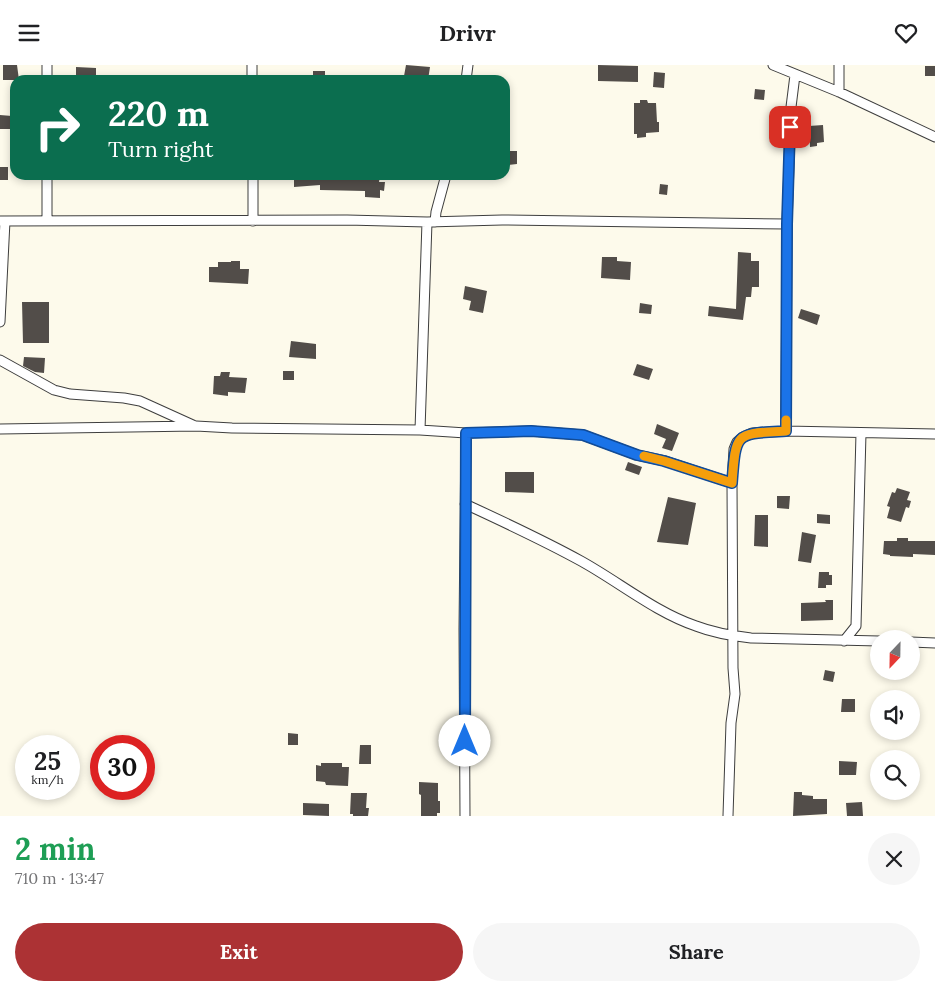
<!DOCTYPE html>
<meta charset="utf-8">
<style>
body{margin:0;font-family:Lora,serif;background:#f6f6f6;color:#202124;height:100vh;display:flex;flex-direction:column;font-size:19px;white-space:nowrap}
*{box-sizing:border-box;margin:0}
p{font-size:16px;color:#757577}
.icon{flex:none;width:28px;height:28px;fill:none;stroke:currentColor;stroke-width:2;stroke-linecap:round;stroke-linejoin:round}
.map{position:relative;height:751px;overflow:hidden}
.side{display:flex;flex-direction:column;background:#fff;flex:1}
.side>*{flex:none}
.hud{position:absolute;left:10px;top:10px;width:500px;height:105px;border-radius:15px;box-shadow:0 2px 8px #0003;background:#0b6e4f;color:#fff;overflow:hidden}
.needle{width:32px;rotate:202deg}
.controls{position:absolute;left:870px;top:565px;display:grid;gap:10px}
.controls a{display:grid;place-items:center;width:50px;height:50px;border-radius:50%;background:#fff;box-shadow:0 2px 8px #0003;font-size:25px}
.speed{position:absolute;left:15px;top:670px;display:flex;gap:10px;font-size:25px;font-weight:700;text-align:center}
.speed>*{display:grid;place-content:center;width:65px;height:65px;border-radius:50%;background:#fff;box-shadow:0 2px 8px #0003;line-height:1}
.speed small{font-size:12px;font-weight:400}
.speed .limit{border:8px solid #d22;background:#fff;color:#111}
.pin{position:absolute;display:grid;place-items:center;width:42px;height:42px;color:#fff;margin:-21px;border-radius:10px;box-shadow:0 2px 8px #0006}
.me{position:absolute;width:55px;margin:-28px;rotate:0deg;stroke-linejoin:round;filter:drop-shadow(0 0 4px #0008)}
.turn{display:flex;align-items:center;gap:18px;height:105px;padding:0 15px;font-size:22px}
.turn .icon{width:65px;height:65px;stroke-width:2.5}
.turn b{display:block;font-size:35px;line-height:42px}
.round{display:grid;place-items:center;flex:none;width:52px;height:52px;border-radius:26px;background:#f6f6f6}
.summary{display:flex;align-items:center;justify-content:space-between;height:85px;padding:0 15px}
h1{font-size:30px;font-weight:800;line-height:38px;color:#1e9e55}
.primary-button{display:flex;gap:10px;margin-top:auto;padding:10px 15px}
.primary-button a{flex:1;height:58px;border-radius:30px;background:#ac3234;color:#fff;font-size:20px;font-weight:800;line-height:58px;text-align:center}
.primary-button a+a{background:#f6f6f6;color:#202124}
header{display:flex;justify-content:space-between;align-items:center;height:65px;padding:0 15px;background:#fff;font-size:22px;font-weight:800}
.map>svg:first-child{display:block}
.building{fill:#524d49}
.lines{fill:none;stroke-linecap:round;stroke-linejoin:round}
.minor-casing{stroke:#3e3e3e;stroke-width:11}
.minor{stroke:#fff;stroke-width:9}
.route-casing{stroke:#114b97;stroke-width:12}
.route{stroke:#1a73e8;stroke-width:9}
.slow{stroke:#f59e0b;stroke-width:9}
</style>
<header><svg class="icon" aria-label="menu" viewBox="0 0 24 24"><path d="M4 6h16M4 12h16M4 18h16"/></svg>Drivr<svg class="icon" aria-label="heart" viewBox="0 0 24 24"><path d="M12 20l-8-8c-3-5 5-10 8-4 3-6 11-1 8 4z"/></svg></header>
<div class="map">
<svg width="935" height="751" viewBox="0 0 935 751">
<rect width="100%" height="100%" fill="#fdfaeb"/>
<path class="building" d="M 3,0 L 17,0 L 19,15 L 3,15 Z
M 406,0 L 430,2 L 428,15 L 404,11 Z
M 598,0 L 638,1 L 638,17 L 598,16 Z
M 925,1 L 935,1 L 935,11 L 925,11 Z
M 76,2 L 96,3 L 96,15 L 76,15 Z
M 313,6 L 325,6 L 325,15 L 313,15 Z
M 654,7 L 665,8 L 664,23 L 653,22 Z
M 755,24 L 765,25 L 764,35 L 754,34 Z
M 640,35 L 647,35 L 648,38 L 656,38 L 657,57 L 659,57 L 659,67 L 646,68 L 646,72 L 637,73 L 637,69 L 634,69 L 634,38 L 640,38 Z
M 0,50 L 12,51 L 11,64 L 0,64 Z
M 823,60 L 824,77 L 817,78 L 817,81 L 810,82 L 809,61 Z
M 507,86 L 517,86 L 517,99 L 508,100 Z
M 0,102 L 8,102 L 8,115 L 0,115 Z
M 294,110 L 380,110 L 379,117 L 385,117 L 384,126 L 380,125 L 380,133 L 365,132 L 365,126 L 320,125 L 320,120 L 294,122 Z
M 660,119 L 668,120 L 667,130 L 659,129 Z
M 738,187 L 751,188 L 751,196 L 759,196 L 759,222 L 752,222 L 751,232 L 746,232 L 743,255 L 708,251 L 709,241 L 736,244 Z
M 602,192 L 617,192 L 617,196 L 631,197 L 630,215 L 601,213 Z
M 231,196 L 240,196 L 240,204 L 249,204 L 248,219 L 209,217 L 209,202 L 218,202 L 218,197 L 231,197 Z
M 465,221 L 487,226 L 483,248 L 469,245 L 471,236 L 463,234 Z
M 22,237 L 49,237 L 49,278 L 23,278 Z
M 640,238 L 652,240 L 651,249 L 639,248 Z
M 801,244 L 820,250 L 817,260 L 798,253 Z
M 291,276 L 316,279 L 316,294 L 289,292 Z
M 24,292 L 45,293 L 44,308 L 35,307 L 23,301 Z
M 637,299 L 653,304 L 649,315 L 633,310 Z
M 283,306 L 294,306 L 294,315 L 283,315 Z
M 221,307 L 230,307 L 229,312 L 247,313 L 245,328 L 228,327 L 228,331 L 213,329 L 214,311 L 220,311 Z
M 657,359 L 679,368 L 672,386 L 662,383 L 666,374 L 654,369 Z
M 628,397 L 642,402 L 639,410 L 625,405 Z
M 505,407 L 534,407 L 534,428 L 505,427 Z
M 897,423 L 910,427 L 907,435 L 911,436 L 909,443 L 906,442 L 901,457 L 887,453 L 890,442 L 887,441 L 892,427 L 895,428 Z
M 777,431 L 790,431 L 789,444 L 777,443 Z
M 668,432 L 696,438 L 688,480 L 657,477 Z
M 817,449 L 830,450 L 830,459 L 817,458 Z
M 755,450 L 768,450 L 768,482 L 754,481 Z
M 802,467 L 816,470 L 811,498 L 798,496 Z
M 897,473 L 908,473 L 908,476 L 935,476 L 935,490 L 913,489 L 913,492 L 890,491 L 890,490 L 883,489 L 884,476 L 897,476 Z
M 819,507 L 829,507 L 829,510 L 832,510 L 832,520 L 826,520 L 826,523 L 818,523 Z
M 825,535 L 833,535 L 833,555 L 801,556 L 801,538 L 826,537 Z
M 825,605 L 835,607 L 833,617 L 823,615 Z
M 842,634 L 855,634 L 855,647 L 841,647 Z
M 288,668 L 298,669 L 298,680 L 288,680 Z
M 360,680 L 371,680 L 371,699 L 359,699 Z
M 839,696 L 857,697 L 856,710 L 839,710 Z
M 321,698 L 342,698 L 342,702 L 349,702 L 348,721 L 326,720 L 325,717 L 316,716 L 316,700 L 321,701 Z
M 419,717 L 438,718 L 438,736 L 440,736 L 440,748 L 437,748 L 437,751 L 421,751 L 421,730 L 419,729 Z
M 794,727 L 802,727 L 802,730 L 813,731 L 813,734 L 827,734 L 827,749 L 793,751 Z
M 351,728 L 367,728 L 366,743 L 369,743 L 368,751 L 353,751 L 353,749 L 350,749 Z
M 862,737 L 863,751 L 847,751 L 846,738 Z
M 303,738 L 329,739 L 329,751 L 303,750 Z"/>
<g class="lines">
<defs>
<path id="minor" d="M 252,0 L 252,15
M 773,0 L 839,27 L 935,72
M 839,0 L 839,27
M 47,15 L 47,0
M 466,15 L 468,0
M 253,110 L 253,156
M 0,156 L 347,155 L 427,157 L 502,155 L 787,159 L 786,366
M 47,156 L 47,110
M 435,157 L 436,147 L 446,110
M 787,159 L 791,42 L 795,10
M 0,257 L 5,156
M 0,295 L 54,325 L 70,329 L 124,333 L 140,336 L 193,360
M 0,364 L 196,361 L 232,363 L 420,365 L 466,368 L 464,564 L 465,751
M 420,365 L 427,157
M 466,368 L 531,366 L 583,370 L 637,390 L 665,396 L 732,418
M 465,439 C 504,457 543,475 581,496 C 619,517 655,547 696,561 C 714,568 733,571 751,573 L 879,576
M 844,576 L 856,561 L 861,368
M 911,577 L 935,578
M 728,751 L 731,658 L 735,629 L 733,603 L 732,418 L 734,384 L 737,377 L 743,372 L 752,368 L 786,366 L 935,369"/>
</defs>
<use href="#minor" class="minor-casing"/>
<use href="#minor" class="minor"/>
</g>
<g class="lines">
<defs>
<path id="route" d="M 465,676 L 466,368 L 531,366 L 583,370 L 637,390 L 664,396 L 732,418 C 736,366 735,369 786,366 L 787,159 L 790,62"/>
</defs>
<use href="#route" class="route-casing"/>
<use href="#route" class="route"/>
<path class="slow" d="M 644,391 L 664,396 L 732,418 C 736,366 735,369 786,366 L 786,355"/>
</g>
</svg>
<div class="controls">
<a><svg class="needle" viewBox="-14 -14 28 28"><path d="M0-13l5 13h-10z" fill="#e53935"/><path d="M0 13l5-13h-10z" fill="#757577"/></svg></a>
<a><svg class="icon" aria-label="sound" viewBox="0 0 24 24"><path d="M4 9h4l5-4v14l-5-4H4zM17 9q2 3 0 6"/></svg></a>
<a><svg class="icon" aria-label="search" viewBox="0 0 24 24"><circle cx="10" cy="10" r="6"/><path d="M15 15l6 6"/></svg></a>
</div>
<div class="speed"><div>25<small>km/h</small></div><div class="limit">30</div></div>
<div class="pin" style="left:790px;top:62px;background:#d93025"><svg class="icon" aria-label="arrive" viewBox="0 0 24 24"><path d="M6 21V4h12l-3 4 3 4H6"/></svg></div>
<svg class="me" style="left:465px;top:676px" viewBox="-20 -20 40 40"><circle r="19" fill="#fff"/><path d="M0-13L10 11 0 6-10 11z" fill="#1a73e8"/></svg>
<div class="hud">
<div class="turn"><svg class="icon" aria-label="right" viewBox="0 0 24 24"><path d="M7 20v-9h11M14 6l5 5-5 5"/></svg><div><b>220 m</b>Turn right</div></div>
</div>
</div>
<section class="side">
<div class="summary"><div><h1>2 min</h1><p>710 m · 13:47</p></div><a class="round"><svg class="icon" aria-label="close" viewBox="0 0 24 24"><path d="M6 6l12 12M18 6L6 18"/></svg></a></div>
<div class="primary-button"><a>Exit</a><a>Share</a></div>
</section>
